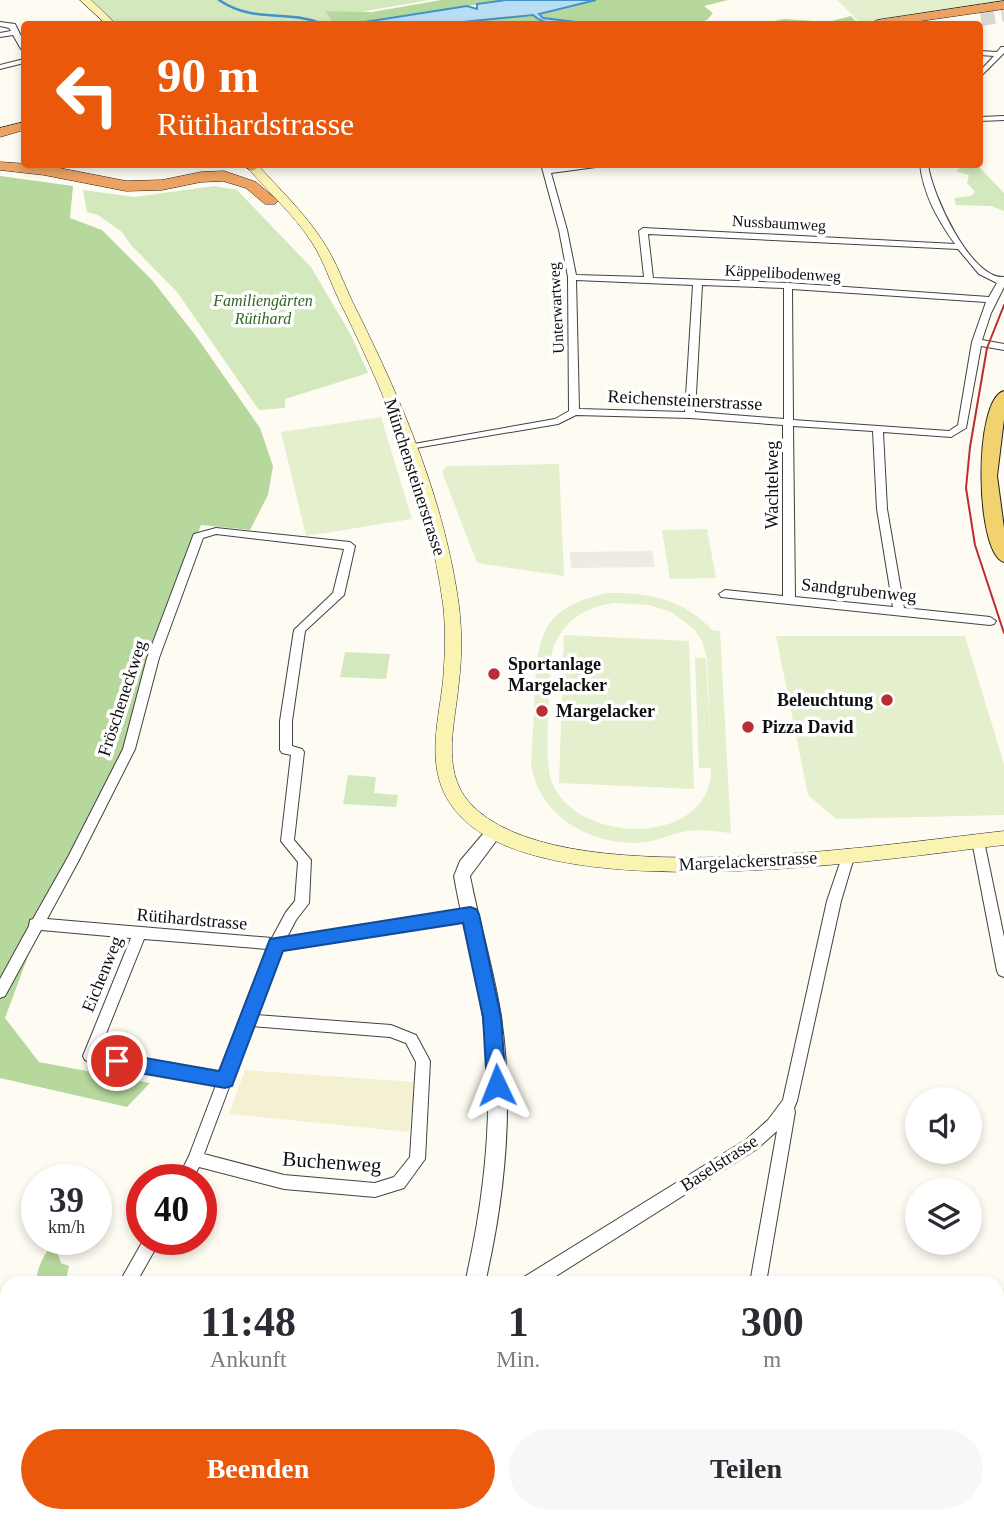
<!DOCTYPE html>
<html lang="de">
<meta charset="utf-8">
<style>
body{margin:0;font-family:Georgia,serif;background:#f7f7f7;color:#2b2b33;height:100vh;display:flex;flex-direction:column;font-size:26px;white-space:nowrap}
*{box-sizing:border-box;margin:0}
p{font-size:23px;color:#7c7c81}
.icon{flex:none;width:38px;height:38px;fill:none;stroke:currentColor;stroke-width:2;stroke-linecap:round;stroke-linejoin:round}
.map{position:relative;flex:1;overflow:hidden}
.sheet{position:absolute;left:0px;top:1276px;width:1004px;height:247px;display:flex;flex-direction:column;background:#fff;border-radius:21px 21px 0 0;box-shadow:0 4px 10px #0003}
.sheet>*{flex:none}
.top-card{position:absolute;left:21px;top:21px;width:962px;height:147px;border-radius:7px;box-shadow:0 4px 10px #0003;background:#ea580c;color:#fff;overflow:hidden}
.buttons{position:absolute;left:905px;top:1087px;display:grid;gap:14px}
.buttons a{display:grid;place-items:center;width:77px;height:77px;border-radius:50%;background:#fff;box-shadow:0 4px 10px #0003;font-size:35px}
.speed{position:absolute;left:21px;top:1164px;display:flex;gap:14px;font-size:35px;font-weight:700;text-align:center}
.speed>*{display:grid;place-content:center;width:91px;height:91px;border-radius:50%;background:#fff;box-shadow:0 4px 10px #0003;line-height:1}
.speed small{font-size:18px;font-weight:400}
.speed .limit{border:10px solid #d22;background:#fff;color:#111}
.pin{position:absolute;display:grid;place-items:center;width:60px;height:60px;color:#fff;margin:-30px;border:4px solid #fff;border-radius:50%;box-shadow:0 2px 7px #0007}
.me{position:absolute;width:77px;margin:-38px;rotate:358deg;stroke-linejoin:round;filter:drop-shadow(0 0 5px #0008)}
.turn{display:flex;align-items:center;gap:24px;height:147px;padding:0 21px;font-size:32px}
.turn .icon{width:91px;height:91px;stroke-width:2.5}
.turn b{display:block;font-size:49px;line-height:60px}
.eta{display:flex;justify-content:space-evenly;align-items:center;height:119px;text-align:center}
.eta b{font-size:42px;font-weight:600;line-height:49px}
.button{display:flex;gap:14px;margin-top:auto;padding:14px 21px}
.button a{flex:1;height:80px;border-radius:42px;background:#ea580c;color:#fff;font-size:28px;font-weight:600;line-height:80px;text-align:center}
.button a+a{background:#f7f7f7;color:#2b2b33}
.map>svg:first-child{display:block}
.farmland{fill:#f4f1d3}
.green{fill:#d3e8bd}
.forest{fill:#b7d89d}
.pitch{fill:#e4efce;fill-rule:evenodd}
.plaza{fill:#efebe1}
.water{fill:#b9ddf3;stroke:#4492c7;stroke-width:2}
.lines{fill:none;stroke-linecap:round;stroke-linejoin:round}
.stream{stroke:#4492c7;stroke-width:2.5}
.motorway-tunnel{stroke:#dad8d0;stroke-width:14;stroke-dasharray:14 7;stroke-linecap:butt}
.minor-casing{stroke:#424242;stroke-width:2}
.tertiary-casing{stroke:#424242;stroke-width:2}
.secondary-casing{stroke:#313131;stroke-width:1}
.primary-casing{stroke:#202020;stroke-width:2}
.motorway-casing{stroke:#202020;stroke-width:1}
.minor{fill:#fff;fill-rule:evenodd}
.tertiary{fill:#fff;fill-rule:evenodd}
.secondary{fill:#fbf3b1;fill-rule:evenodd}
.primary{fill:#f2d26f;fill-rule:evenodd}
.motorway{fill:#eda262;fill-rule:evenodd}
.tram{stroke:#ba2d33;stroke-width:2}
.route{fill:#1a73e8;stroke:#114b97;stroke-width:2}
.poi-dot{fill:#ba2d33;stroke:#fff;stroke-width:2.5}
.labels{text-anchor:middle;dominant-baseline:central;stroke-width:7;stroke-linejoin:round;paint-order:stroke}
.far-street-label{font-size:16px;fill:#0f0f0f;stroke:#fff}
.far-park-label{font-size:16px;font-style:italic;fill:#306522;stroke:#fff}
.street-label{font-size:18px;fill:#0f0f0f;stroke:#fff}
.poi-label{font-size:18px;font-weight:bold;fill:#0f0f0f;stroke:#fff;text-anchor:start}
.near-street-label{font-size:21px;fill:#0f0f0f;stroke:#fff}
</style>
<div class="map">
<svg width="1004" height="1522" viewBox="0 0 1004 1522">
<rect width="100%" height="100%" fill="#fefcf2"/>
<path class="farmland" d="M 245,1070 L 415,1082 L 409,1132 L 229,1114 Z"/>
<path class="green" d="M 89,0 L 430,0 L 360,12 L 326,11 L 334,24 L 116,24 Z
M 964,165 L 977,165 L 1004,193 L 1004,211 L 991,206 L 956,205 L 954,198 L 971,196 L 975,192 L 967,183 L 969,175 L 956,171 Z
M 214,186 L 237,190 L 311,267 L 351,335 L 368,373 L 285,399 L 285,408 L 259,410 L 177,292 L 131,245 L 122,232 L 98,215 L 87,212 L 83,190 L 135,197 Z
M 345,652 L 390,654 L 386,679 L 340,677 Z
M 348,775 L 376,777 L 374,793 L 398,795 L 396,807 L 343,804 Z
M 998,1354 L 1004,1355 L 1004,1522 L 730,1522 L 731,1516 L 998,1516 Z"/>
<path class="forest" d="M 441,0 L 506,0 L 352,24 L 334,24 L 325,11 L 372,12 Z
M 596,0 L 728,0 L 704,6 L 713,13 L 707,20 L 693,24 L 442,24 L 539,14 Z
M 851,16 L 858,24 L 758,24 L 784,19 L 828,22 Z
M 0,176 L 73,186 L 70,218 L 102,230 L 152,280 L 196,336 L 260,428 L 273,466 L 268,495 L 250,530 L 201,525 L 148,661 L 123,748 L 56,881 L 5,1018 L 39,1062 L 150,1083 L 127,1107 L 0,1078 Z
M 51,1245 L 55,1247 L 61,1263 L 69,1266 L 67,1275 L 71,1283 L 50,1281 L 37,1276 C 38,1266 45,1254 51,1245 Z"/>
<path class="pitch" d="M 837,0 L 1004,0 L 1004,3 L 861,24 Z
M 381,417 L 412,519 L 306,536 L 281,432 Z
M 559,464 L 564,576 L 477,563 L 442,472 L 447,466 Z
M 707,529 L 716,578 L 670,579 L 662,530 Z
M 607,593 C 648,592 684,599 712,630 L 720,631 L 731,833 C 718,832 702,829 688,831 C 671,833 656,843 636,843 C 586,843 537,814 531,762 C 533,737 534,711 535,685 C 539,627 548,607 607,593 ZM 614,603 L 649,605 L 671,612 L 694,629 L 702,641 L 707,658 L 711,755 L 706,658 L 695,658 L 699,768 L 711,768 C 713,847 575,847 551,780 C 543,757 551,681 552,652 C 562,622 582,608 614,603 Z
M 564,635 L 689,641 L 694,789 L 559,783 Z
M 776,636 L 965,636 L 1004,764 L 1004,815 L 836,819 L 808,795 Z"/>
<path class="plaza" d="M 652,551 L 655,567 L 571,568 L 570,552 Z"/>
<path class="water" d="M 506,0 L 596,0 L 539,14 L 543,18 L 592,24 C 574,25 546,28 533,15 L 442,24 L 352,24 L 467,6 L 477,9 L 477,4 Z"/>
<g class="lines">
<path class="stream" d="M 219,0 C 254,24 287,9 323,24"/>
<path class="motorway-tunnel" d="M 981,19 L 1004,15"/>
<defs>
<path id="minor" d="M 0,22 L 15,24 L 24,42 L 24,49 L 21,49 L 13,35 L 0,37 L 0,33 L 11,31 L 9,28 L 0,26 Z
M 1001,47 L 1004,47 L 1004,53 L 980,77 L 980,71 L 994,56 L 980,55 L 980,51 L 997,52 Z
M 24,59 L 24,63 L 0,69 L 0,65 Z
M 1004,116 L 1004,120 L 980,121 L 980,117 Z
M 541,164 L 549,164 L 550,168 L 586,164 L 618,164 L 551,173 L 567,230 L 576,275 L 644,277 L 639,231 L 643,228 L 955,244 C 938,220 923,194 920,164 L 928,164 C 931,193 971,280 1004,277 L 1004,287 L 991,313 L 982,340 L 1004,344 L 1004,350 L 981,346 L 966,428 L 951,437 L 883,432 L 887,509 L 904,608 L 990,617 L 996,621 L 994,624 L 990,625 L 721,597 L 719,594 L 725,590 L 783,596 L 783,425 L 690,418 L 576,415 L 558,424 L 404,450 L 404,446 L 408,445 L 555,419 L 569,411 L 568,277 L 559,230 ZM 648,234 L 958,249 L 979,274 L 997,283 L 989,297 L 788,283 L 653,278 ZM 576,280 L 693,285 L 685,412 L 579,409 ZM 702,285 L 784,288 L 784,419 L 695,412 ZM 792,289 L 986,302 L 972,342 L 958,425 L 949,431 L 793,420 ZM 793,426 L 873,431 L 877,509 L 893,607 L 795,597 Z
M 216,528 L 350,542 L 355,546 L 344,595 L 305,631 L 292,721 L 292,746 L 302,749 L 304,752 L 294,840 L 311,860 L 309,903 L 296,920 L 287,937 L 470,909 L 475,910 L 477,914 L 475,918 L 470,919 L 281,949 L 256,1015 L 391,1025 L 416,1035 L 430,1061 L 425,1159 L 404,1188 L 375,1197 L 284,1189 L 199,1167 L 192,1180 L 177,1180 L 189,1156 L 216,1085 L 90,1062 L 85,1060 L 83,1056 L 131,938 L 41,930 L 5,996 L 0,998 L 0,979 L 29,926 L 30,920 L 33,919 L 68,857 L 123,749 L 147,658 L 193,536 L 194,534 ZM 216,534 L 344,549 L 333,593 L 294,630 L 280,721 L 280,750 L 282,753 L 291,755 L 281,841 L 298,862 L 295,901 L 286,912 L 272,938 L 47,919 L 79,860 L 135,749 L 159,658 L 203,538 ZM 144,939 L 267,949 L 220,1073 L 99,1051 ZM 252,1026 L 390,1037 L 406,1043 L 416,1062 L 410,1157 L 394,1177 L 375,1183 L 284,1175 L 204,1154 Z
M 978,836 L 983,837 L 984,841 L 1004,937 L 1004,977 L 999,975 L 997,971 L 972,841 L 973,837 Z
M 849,849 L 854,850 L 855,854 L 841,901 L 797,1101 L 794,1108 L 795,1112 L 766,1283 L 750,1283 L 777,1131 L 757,1149 L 545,1283 L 522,1283 L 524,1277 L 747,1139 L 768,1120 L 783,1100 L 827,901 L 843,854 L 844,850 Z
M 144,1239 L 161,1239 L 136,1283 L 119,1283 Z
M 998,1336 L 1004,1337 L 1004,1353 L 998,1352 Z
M 7,1425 L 7,1446 L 0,1450 L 0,1428 Z
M 156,1516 L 177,1516 L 174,1522 L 153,1522 Z
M 700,1516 L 718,1516 L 716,1522 L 698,1522 Z"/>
<path id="tertiary" d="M 494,827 L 500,828 L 502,833 L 470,876 C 479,923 494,970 501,1017 C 514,1105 505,1197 485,1283 L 465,1283 C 485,1197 495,1105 483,1017 C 476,970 462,923 454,876 L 460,861 L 488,828 Z
M 294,1516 L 320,1516 L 318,1522 L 292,1522 Z"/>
<path id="secondary" d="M 80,0 L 91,0 L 116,24 L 106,24 Z
M 245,164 L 257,164 C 279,189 304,212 322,240 C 336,260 344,285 355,307 C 402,401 445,501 459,606 C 462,631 462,657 459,681 C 456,720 440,769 469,802 C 552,897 886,844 1004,831 L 1004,845 C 885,859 534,914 454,809 C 424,770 438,725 443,681 C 445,656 446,629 443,604 C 429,501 389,403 344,310 C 332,288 325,262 311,241 C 293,213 266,191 245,164 Z"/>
<path id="primary" d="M 1004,391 L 1004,419 L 997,476 L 1004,528 L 1004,562 C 975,554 973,399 1004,391 Z"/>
<path id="motorway" d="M 1004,1 L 1004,9 L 900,24 L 870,24 L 877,20 Z
M 24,122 L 24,130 L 0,137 L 0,128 Z
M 0,162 L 44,165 L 126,181 L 162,180 L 201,172 L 224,171 L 256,182 L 278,201 L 275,204 L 265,204 L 246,188 L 223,181 L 201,182 L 162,190 L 126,191 L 44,175 L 0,170 Z
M 241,164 L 258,164 L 259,167 L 252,171 Z"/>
</defs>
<use href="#minor" class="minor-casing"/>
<use href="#tertiary" class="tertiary-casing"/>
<use href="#secondary" class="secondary-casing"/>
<use href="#primary" class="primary-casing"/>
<use href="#motorway" class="motorway-casing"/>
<use href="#minor" class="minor"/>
<use href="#tertiary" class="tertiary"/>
<use href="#secondary" class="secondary"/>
<use href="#primary" class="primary"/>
<use href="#motorway" class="motorway"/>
<path class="tram" d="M 1004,305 L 987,348 L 970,447 L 966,488 L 975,545 L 1004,633"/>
</g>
<path class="route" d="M 470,907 L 476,909 L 479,914 L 501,1017 L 506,1085 L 504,1091 L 497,1093 L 490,1091 L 487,1085 L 483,1017 L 463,923 L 283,951 L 232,1086 L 225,1088 L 117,1069 L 110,1067 L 107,1061 L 110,1055 L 117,1053 L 219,1071 L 270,939 Z"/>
<g class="poi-dot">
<circle cx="494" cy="674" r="7"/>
<circle cx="887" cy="700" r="7"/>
<circle cx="542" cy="711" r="7"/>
<circle cx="748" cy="727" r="7"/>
</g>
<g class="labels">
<g class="far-street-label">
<text transform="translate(779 223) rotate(3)">Nussbaumweg</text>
<text transform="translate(783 273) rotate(3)">Käppelibodenweg</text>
<text transform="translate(556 308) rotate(-93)">Unterwartweg</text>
</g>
<g class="far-park-label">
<text x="263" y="300">Familiengärten<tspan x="263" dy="18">Rütihard</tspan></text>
</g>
<g class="street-label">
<text transform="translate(685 400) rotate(3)">Reichensteinerstrasse</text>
<text transform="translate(415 477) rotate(72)">Münchensteinerstrasse</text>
<text transform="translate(772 485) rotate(-90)">Wachtelweg</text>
<text transform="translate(859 590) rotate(6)">Sandgrubenweg</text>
<text transform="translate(122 698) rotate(-72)">Fröscheneckweg</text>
<text transform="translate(748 861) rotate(-3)">Margelackerstrasse</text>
<text transform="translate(192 919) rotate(5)">Rütihardstrasse</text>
<text transform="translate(102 974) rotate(-68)">Eichenweg</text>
<text transform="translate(719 1163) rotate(-33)">Baselstrasse</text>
</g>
<g class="poi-label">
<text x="508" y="664">Sportanlage<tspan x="508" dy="21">Margelacker</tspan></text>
<text x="873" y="700" text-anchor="end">Beleuchtung</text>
<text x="556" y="711">Margelacker</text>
<text x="762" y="727">Pizza David</text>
</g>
<g class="near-street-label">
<text transform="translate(332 1162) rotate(4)">Buchenweg</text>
</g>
</g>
</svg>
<div class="buttons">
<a><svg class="icon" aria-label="sound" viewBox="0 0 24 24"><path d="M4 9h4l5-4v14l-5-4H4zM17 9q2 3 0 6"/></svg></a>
<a><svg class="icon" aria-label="layers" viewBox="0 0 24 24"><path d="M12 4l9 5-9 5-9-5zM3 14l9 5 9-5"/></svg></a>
</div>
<div class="speed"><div>39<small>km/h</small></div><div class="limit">40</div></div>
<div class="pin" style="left:117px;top:1061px;background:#d93025"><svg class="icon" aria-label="arrive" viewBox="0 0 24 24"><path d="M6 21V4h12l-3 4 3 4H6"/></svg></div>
<svg class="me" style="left:497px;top:1085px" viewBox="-20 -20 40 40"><path d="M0-17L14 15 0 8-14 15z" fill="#1a73e8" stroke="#fff" stroke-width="4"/></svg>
<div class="top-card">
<div class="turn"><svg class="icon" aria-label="left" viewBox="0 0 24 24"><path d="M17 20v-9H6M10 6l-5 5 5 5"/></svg><div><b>90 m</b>Rütihardstrasse</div></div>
</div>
<section class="sheet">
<div class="eta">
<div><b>11:48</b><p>Ankunft</p></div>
<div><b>1</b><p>Min.</p></div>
<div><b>300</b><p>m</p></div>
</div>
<div class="button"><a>Beenden</a><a>Teilen</a></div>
</section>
</div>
